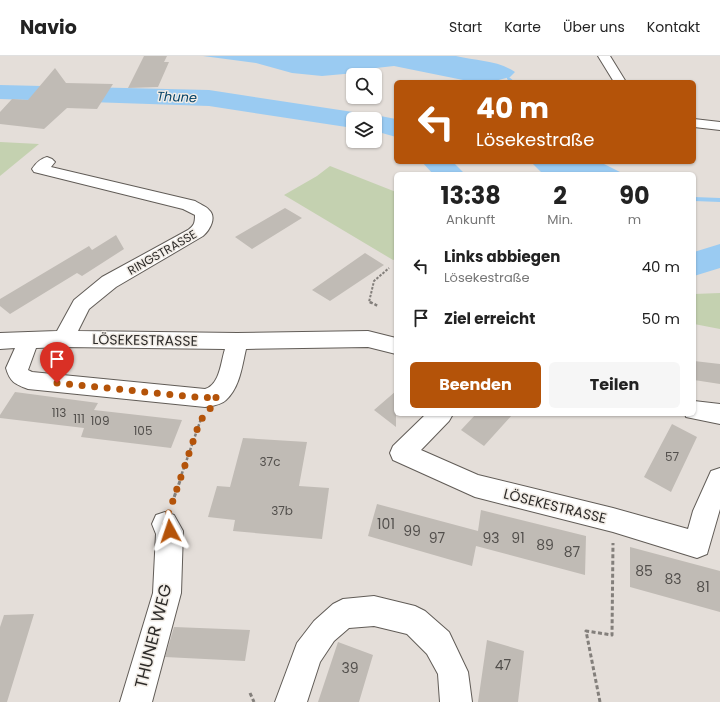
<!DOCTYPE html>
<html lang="de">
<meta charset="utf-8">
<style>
body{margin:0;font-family:Poppins,sans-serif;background:#f6f6f6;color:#222;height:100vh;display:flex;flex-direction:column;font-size:15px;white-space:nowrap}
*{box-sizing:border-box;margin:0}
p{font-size:13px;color:#767676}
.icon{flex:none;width:22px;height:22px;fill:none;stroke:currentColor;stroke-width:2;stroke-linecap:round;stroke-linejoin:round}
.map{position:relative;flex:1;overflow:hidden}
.details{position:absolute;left:394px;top:116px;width:302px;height:244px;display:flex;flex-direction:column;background:#fff;border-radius:6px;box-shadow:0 1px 3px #0004}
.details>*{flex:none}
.top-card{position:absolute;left:394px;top:24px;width:302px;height:84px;border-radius:6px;box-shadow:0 1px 3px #0004;background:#b45309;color:#fff;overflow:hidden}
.controls{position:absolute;left:346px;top:12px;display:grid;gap:8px}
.controls a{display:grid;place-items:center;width:36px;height:36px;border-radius:6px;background:#fff;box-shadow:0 1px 3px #0004;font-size:20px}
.pin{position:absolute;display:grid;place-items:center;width:34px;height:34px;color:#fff;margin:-41px -17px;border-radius:50% 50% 50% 0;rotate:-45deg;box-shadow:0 0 4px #0007}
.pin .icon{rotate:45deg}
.me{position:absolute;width:44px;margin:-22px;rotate:355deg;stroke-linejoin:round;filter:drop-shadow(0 0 3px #0008)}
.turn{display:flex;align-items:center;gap:14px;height:84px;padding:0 16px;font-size:18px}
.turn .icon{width:52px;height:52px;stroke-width:2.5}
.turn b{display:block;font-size:28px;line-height:34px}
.eta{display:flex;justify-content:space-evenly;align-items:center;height:68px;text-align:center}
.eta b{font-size:24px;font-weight:700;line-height:28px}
.cta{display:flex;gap:8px;margin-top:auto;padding:8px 16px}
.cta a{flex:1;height:46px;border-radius:6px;background:#b45309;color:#fff;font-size:16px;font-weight:700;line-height:46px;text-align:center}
.cta a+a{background:#f6f6f6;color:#222}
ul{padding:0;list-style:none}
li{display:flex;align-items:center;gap:12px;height:52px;padding:0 16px}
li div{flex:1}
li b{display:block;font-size:15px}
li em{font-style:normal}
header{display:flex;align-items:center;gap:24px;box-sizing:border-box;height:56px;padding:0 20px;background:#fff;border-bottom:1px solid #e0e0e0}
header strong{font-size:19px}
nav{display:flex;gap:22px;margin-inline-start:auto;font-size:14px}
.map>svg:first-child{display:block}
.green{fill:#c4d1b0}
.water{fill:#9acbf2}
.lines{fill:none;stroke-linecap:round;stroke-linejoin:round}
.stream{fill:#9acbf2;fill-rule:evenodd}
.river{fill:#9acbf2;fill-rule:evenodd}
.building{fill:#c0bbb5}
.minor-casing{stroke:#615c57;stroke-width:2}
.path-far2{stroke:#837f7b;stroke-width:2;stroke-dasharray:2.5 1.5;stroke-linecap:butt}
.path-far1{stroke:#837f7b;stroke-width:2.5;stroke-dasharray:3 2;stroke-linecap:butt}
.path{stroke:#837f7b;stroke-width:3;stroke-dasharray:4 2.5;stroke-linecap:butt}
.minor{fill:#fff;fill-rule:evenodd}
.route{stroke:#b45309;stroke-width:7;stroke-dasharray:0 12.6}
.labels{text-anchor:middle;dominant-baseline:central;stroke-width:3;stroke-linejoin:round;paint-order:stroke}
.far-street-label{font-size:12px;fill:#2d2b29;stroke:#f1ece6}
.number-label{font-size:12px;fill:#524f4c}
.far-water-label{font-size:13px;font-style:italic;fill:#044267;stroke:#f1ece6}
.street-label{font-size:14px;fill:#2d2b29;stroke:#f1ece6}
.near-number-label{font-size:14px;fill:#524f4c}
.near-street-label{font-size:17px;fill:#2d2b29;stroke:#f1ece6}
</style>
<header>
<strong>Navio</strong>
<nav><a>Start</a><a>Karte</a><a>Über uns</a><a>Kontakt</a></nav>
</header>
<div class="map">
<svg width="720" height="646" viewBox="0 0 720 646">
<rect width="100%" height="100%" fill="#e4ded9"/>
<path class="green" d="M 0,86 L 39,88 L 0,120 Z
M 330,110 L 396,136 L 396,203 L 393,204 L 284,139 L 317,120 Z
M 720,237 L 720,273 L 694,268 L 694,238 Z"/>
<path class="water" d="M 203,0 L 456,0 C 477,5 497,4 515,16 L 510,21 L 491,26 L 468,25 L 394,10 L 376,12 L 355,17 L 322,20 L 292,17 L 256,7 Z
M 531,106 L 600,106 L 624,118 L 543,118 Z"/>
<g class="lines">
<path class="stream" d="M 507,21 L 509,21 L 515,26 L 510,26 L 507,23 Z
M 694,141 L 720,142 L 720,146 L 694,145 Z"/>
<path class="river" d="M 0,29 L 209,34 L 353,56 L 362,58 L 365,62 L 375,59 L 396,63 L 396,81 L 375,75 L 375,63 L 353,63 L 353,72 L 209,50 L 0,43 Z
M 422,106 L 453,106 L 465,118 L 433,118 Z
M 720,188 L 720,212 L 694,220 L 694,196 Z"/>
</g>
<path class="building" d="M 144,0 L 167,0 L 164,6 L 169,6 L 158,31 L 128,32 Z
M 55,12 L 66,27 L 113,28 L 97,53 L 67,52 L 44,73 L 0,68 L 0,56 L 12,43 L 28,44 Z
M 285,152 L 302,162 L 252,193 L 235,181 Z
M 116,179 L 124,193 L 82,220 L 77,217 L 10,258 L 0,250 L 0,243 L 89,190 L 92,194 Z
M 365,197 L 384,209 L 330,245 L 312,234 Z
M 694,305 L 720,308 L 720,328 L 694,324 Z
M 396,335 L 396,371 L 374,354 Z
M 15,336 L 98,347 L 94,354 L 182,364 L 171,392 L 81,381 L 84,372 L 0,362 L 0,359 Z
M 476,358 L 513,358 L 484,390 L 461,374 Z
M 672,368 L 697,381 L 671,436 L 644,421 Z
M 243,382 L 307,386 L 299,430 L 329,432 L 322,483 L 233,475 L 235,464 L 208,461 L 217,430 L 230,431 Z
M 377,448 L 478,475 L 481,454 L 586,480 L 585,519 L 476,490 L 472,510 L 368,480 Z
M 630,491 L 720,515 L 720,556 L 630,531 Z
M 34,558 L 7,646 L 0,646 L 0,571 L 4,559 Z
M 174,571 L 250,574 L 245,605 L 165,601 Z
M 487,584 L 524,595 L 518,646 L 478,646 Z
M 338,586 L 373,599 L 359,646 L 318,646 Z"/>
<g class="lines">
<defs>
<path id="minor" d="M 598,0 L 610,0 L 626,26 L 614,26 Z
M 694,63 L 720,66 L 720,74 L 694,71 Z
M 47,101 L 52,103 L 55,106 L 51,111 L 195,145 C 199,148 206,150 209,154 C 217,161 210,174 203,180 L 116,231 L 89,253 L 78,275 L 237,277 L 368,275 L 396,282 L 396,298 L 368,291 L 246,293 C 242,310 240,331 226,344 C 221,349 211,350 205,351 L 28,333 C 15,328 10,326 6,312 L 15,292 L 0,293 L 0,277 L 57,275 L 74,244 L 102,221 L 188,174 C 194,170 195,167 195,159 L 183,153 L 34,116 L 32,113 C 36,107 40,103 47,101 ZM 64,291 L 225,293 C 221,305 220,329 205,333 L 32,316 L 28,314 L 36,292 Z
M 694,345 L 720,348 L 720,368 L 686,361 L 685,358 L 694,358 Z
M 426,358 L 453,358 L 449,365 L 421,394 L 478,419 L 613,452 L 688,473 L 693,455 L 711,415 L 720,412 L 720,453 L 707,498 L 697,502 L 613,476 L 475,441 L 393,404 L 390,397 L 393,390 Z
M 165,456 L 174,459 L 183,475 L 181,537 L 152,646 L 120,646 L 153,537 L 156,478 L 152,468 L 156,459 Z
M 374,540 L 415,550 L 425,555 L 449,576 L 468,616 L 472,646 L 440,646 L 438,618 L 427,598 L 407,578 L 374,570 L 349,572 L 334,585 L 320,606 L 307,646 L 275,646 L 297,587 L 314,565 L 333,548 L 343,543 Z"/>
</defs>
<use href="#minor" class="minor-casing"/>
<path class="path-far2" d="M 372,247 L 369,246 L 374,225 L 389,212"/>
<path class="path-far1" d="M 370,246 L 378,250
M 180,423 L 201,363"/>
<path class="path" d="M 172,447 L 181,422
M 250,637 L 254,646
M 600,646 L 586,575 L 612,579 L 613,487"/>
<use href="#minor" class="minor"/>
</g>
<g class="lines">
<path class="route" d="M 57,327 L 205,342 L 217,339 L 213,349 L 200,365 L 165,468 L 170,475"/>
</g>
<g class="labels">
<g class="far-street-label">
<text transform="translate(162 196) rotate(-30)">RINGSTRASSE</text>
</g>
<g class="number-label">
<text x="59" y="356">113</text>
<text x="79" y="362">111</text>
<text x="100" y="364">109</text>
<text x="143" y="374">105</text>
<text x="672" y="400">57</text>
<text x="270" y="405">37c</text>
<text x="282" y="454">37b</text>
</g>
<g class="far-water-label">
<text transform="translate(177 41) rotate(2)">Thune</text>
</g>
<g class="street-label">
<text transform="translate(145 284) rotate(1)">LÖSEKESTRASSE</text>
<text transform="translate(555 450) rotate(14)">LÖSEKESTRASSE</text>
</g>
<g class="near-number-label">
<text x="386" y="468">101</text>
<text x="412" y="475">99</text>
<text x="437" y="482">97</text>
<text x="491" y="482">93</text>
<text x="518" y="482">91</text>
<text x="545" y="489">89</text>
<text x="572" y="496">87</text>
<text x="644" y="515">85</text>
<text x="673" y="523">83</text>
<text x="703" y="531">81</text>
<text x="503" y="609">47</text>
<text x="350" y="612">39</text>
</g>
<g class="near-street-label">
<text transform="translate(153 580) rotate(-76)">THUNER WEG</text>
</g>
</g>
</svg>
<div class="controls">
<a><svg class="icon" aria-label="search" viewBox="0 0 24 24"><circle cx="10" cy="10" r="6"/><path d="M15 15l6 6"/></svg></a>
<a><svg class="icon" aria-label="layers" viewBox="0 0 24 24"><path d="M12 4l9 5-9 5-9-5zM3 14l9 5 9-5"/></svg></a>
</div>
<div class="pin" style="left:57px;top:327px;background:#d93025"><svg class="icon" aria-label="arrive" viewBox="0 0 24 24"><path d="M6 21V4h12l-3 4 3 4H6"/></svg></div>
<svg class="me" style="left:170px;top:475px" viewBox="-20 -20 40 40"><path d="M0-17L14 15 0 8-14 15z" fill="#b45309" stroke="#fff" stroke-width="4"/></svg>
<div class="top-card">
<div class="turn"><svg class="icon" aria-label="left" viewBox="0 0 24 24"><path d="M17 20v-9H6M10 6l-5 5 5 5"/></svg><div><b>40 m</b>Lösekestraße</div></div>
</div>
<section class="details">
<div class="eta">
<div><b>13:38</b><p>Ankunft</p></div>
<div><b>2</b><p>Min.</p></div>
<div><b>90</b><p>m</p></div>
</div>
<ul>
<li><svg class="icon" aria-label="left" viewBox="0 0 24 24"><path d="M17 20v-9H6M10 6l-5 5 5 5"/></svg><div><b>Links abbiegen</b><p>Lösekestraße</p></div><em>40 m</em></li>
<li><svg class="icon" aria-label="arrive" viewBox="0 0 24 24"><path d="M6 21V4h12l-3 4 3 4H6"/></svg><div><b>Ziel erreicht</b></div><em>50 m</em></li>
</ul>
<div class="cta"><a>Beenden</a><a>Teilen</a></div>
</section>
</div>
